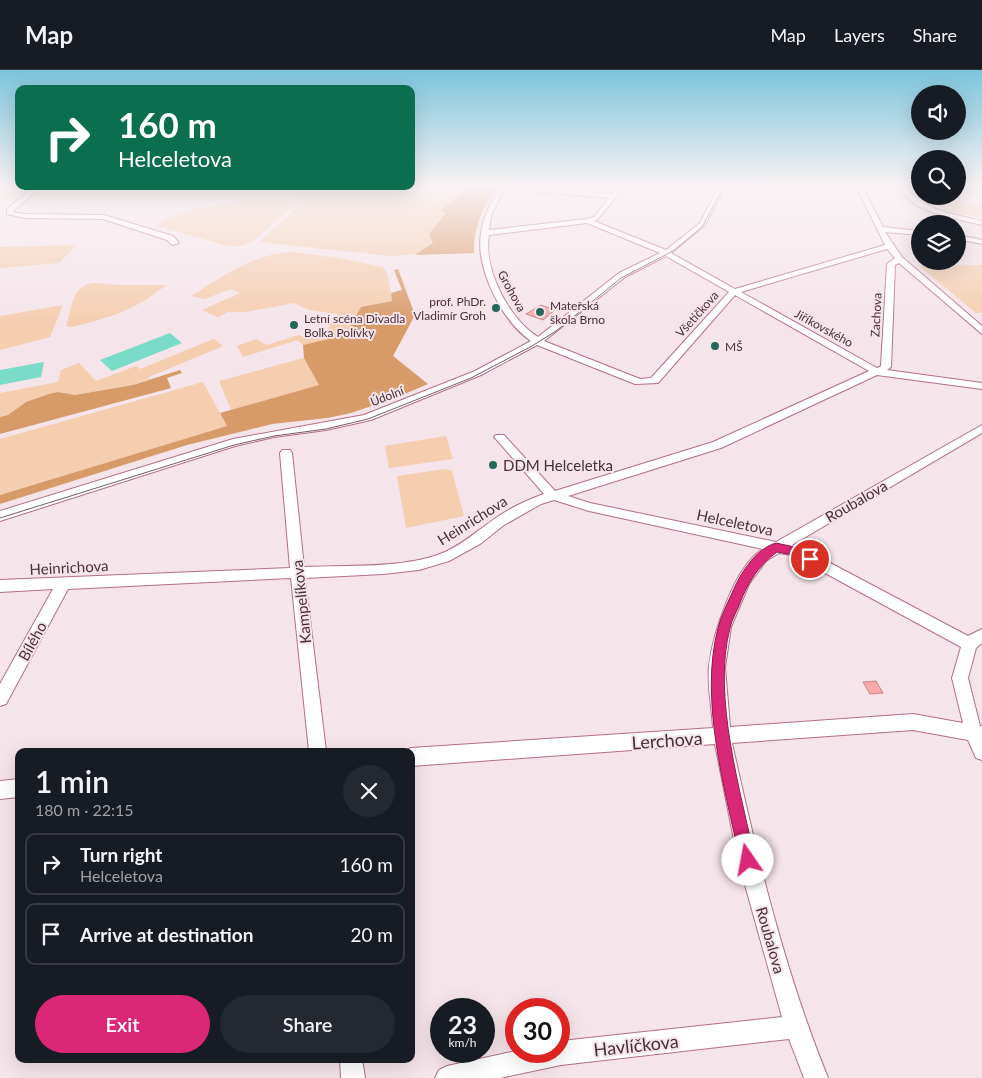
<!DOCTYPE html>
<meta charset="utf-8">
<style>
body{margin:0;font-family:Lato,sans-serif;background:#242831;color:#f1f3f6;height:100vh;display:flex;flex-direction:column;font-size:19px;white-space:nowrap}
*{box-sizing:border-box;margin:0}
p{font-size:16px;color:#9ea1a6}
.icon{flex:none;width:28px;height:28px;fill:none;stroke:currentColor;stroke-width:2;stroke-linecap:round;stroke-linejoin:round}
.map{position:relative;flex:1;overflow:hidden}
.sheet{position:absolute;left:15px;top:678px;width:400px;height:315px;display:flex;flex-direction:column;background:#171b24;border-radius:10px;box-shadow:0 5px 20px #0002}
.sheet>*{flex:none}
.top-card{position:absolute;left:15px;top:15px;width:400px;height:105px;border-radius:10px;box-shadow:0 5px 20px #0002;background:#0b6e4f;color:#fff;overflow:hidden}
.tools{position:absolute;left:911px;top:15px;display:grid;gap:10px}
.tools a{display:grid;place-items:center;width:55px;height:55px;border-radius:50%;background:#171b24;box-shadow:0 5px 20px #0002;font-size:25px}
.speed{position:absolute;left:430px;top:928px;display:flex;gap:10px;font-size:25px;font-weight:700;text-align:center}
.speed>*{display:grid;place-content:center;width:65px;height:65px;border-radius:50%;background:#171b24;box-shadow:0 5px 20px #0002;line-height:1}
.speed small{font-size:12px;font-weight:400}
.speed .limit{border:8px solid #d22;background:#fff;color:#111}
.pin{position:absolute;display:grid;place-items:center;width:42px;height:42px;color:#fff;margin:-21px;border:2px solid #fff;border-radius:50%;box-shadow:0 1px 5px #0007}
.me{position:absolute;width:55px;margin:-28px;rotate:348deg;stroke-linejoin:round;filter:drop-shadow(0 0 4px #0008)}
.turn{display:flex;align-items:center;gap:18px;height:105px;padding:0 20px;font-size:22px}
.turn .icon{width:65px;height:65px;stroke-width:2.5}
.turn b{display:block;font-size:35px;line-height:42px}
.round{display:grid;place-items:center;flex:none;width:52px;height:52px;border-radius:26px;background:#242831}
.head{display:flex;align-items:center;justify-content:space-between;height:85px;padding:0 20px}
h1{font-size:30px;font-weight:600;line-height:38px}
.button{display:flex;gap:10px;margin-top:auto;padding:10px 20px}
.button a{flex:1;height:58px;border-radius:30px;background:#db2777;color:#fff;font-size:20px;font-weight:600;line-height:58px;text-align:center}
.button a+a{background:#242831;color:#f1f3f6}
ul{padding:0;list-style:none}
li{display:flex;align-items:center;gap:15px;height:62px;margin:0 10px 8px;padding:0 10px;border:2px solid #363941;border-radius:10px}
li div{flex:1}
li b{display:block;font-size:19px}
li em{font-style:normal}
header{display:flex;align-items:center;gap:30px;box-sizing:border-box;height:70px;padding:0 25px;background:#171b24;border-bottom:1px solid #363941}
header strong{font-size:24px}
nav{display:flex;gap:28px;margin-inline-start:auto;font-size:18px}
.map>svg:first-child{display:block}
.green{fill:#f5cdaf}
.forest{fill:#d79a69}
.water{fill:#7adcc8}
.building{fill:#f7a9aa;stroke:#cc8283}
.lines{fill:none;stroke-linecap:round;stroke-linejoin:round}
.minor-casing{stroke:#b46e85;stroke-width:2}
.major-casing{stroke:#b46e85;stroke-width:1}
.minor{fill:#fff;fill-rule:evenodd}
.major{fill:#fff;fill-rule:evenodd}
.tram{stroke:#765b64;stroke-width:1}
.route{fill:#db2777;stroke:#8e194d}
.poi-dot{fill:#22685b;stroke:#f5e4e9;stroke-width:2}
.labels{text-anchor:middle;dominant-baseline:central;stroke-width:4;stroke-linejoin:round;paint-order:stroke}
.far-street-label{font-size:12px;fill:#4c2e38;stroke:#f5e4e9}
.far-poi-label{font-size:12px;fill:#4c2e38;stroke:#f5e4e9;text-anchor:start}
.poi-label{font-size:15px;fill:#4c2e38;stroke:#f5e4e9;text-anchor:start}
.street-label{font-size:15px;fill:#4c2e38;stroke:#f5e4e9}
.near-street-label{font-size:18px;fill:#4c2e38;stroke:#f5e4e9}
</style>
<header>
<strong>Map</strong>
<nav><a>Map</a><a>Layers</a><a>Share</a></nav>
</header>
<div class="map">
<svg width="982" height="1008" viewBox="0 0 982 1008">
<rect width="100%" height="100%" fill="#f5e4e9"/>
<path class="green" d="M 0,116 L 36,116 L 19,129 L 0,129 Z
M 42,116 L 467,116 L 447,137 L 441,139 L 446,142 L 439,153 L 433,173 L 416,184 L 391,186 L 259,172 L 293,141 L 303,128 L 26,128 Z
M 245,130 L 299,130 L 299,132 L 250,173 L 239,176 L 228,176 L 154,155 L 186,141 Z
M 917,130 L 982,133 L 982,148 L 959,144 L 932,134 L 929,136 Z
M 77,175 L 59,193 L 0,198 L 0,177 Z
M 293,182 L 339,188 L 383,197 L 387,202 L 392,231 L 361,237 L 345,265 L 303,275 L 298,270 L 243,287 L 237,276 L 256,269 L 267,275 L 299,265 L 309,269 L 326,262 L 338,244 L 309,240 L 294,233 L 246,242 L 228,242 L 218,247 L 202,240 L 240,223 L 231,219 L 205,229 L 191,226 C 224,206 254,183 293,182 Z
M 982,195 L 982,243 L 976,243 L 919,196 Z
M 97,213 L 116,215 L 166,215 C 134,241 111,247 71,257 L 66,256 C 73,236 71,213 97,213 Z
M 63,235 L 50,267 L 0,280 L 0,246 Z
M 214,269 L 223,276 L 149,307 L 149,309 L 133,315 L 75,325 L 58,322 L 26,332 L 8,345 L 0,347 L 0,323 L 58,312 L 61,300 L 79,293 L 96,311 L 136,296 L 140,299 Z
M 304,288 L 320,315 L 231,340 L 219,311 Z
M 203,312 L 227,356 L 0,425 L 0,369 Z
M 446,366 L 453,389 L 389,398 L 385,376 Z
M 445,399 L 452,401 L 464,446 L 406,458 L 397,406 Z"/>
<path class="forest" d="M 467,116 L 497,116 C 484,137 473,157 474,183 L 417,185 L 416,184 L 433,173 L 429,164 L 446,143 L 440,141 C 450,133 459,126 467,116 Z
M 398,199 L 415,245 L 393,286 L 428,314 L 395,328 L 351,343 L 327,348 L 272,354 L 187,375 L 0,434 L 0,425 L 227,356 L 220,343 L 319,315 L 304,288 L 303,275 L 345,265 L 361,237 L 392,231 L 391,223 L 402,220 L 394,200 Z
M 180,300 L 182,303 L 167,308 L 171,318 L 0,364 L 0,347 L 8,345 L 26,332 L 49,324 L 58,322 L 75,325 L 133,315 Z"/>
<path class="water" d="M 170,263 L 182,273 L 112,301 L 100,290 Z
M 44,292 L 41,307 L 0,315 L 0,300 Z"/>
<path class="building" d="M 541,235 L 555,240 L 543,250 L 526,244 Z
M 876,611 L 883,623 L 870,624 L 863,612 Z"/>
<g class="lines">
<defs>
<path id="minor" d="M 35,116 L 42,116 L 12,142 L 25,144 L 104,145 L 173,166 L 179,173 L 172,175 L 167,170 L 103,149 L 25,148 L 7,144 L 7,139 Z
M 499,116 L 612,124 L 619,116 L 625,116 L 598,149 L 594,151 L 666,180 L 700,153 L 719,116 L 725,116 L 705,155 L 671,183 L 735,219 L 885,175 L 856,116 L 862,116 L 883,157 L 920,161 L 920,165 L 885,162 L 902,187 L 982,256 L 982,264 L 899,193 L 895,195 L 891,297 L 887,300 L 982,313 L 982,319 L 877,305 L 721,378 L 568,426 L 590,433 L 776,472 L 982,355 L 982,363 L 792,475 L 800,477 L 968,566 L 982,559 L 982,573 L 976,578 L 968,608 L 980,656 L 982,656 L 982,690 L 976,688 L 968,670 L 913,660 L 732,673 C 757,786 784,900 828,1008 L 804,1008 L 789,969 L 561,995 L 500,1008 L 435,1008 L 439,1000 L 447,996 L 516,981 L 559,981 L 559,972 L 561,971 L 782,947 L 738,790 L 715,674 L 411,696 L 411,681 L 405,681 L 411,678 L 713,658 C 712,638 707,616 709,596 C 713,564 734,496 763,479 L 589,441 L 554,430 L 541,434 L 504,455 L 480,474 L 449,491 L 419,500 L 383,504 L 305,508 L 326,681 L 309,681 L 291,508 L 68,519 L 6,634 L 0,636 L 0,614 L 53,519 L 0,522 L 0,510 L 290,498 L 280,383 L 282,380 L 290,380 L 292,383 L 304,497 C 345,495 407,499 445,482 C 463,474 477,461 493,450 C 508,439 527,430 544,424 L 496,369 L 494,367 L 496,365 L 504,365 L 555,421 L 713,372 L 869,301 L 735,225 L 658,313 L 635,314 L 537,275 L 481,305 L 371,350 L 326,360 L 274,367 L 235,376 L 0,451 L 0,441 L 233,369 L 364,345 L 475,301 L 531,271 C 502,252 475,197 481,163 C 483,147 492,131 499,116 ZM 504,119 L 609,128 L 594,147 L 587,149 L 489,160 L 491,146 ZM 587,153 L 660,183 L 619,203 L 538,267 C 509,249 483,199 489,165 ZM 887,179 L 895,188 L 887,194 L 881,296 L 877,298 L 741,222 ZM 666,186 L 729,222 L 651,308 L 640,309 L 544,271 L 625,207 ZM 779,483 L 792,485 L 961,577 L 952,608 L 963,653 L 913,644 L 730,657 L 725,597 L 731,557 L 749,514 L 766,491 Z
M 900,116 L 904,116 C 927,142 950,143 982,151 L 982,155 C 959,149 906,142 900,116 Z
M 958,165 L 982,170 L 982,174 L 958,169 Z
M 19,709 L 19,727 L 0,729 L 0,711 Z
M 340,989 L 362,989 L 365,1008 L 341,1008 Z"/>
<path id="major" d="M 886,116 L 920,116 L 920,120 L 890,118 Z
M 958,119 L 982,120 L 982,124 L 958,123 Z"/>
</defs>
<use href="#minor" class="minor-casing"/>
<use href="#major" class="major-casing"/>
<use href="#minor" class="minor"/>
<use href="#major" class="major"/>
<path class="tram" d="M 0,448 L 234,375 L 274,366 L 326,359 L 368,349 L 471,308 L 532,276 L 556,261 L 621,208 L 673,181 L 702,157 L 724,116"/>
</g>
<linearGradient id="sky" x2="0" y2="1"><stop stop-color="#7cc4db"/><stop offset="0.45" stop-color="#faf3f5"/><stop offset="1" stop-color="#faf3f5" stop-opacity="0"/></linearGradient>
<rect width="982" height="257" fill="url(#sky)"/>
<path class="route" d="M 776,473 C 789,476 807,478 816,489 L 810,494 L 793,485 L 777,482 C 759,495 748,512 740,533 C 737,541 732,549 730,558 C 712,626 741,722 755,790 L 753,796 L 748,798 L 742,796 L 740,790 C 725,719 699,630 718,558 C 721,546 727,534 732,523 C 740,504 755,479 776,473 Z"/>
<g class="poi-dot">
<circle cx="496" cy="238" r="5"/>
<circle cx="540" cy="242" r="5"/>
<circle cx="294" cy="255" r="5"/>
<circle cx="715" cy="276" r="5"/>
<circle cx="493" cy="395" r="5"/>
</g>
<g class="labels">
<g class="far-street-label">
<text transform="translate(512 221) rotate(61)">Grohova</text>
<text transform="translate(697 244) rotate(-48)">Všetičkova</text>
<text transform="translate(876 245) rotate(-87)">Zachova</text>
<text transform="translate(824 258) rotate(29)">Jiříkovského</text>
<text transform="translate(387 326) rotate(-21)">Údolní</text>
</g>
<g class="far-poi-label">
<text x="486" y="231" text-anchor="end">prof. PhDr.<tspan x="486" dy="14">Vladimír Groh</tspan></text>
<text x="550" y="235">Mateřská<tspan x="550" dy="14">škola Brno</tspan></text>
<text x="304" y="248">Letní scéna Divadla<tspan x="304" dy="14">Bolka Polívky</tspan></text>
<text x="725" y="276">MŠ</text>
</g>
<g class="poi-label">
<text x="503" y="395">DDM Helceletka</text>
</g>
<g class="street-label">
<text transform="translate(856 431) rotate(-30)">Roubalova</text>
<text transform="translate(472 450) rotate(-32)">Heinrichova</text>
<text transform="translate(735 452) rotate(12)">Helceletova</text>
<text transform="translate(69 497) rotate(-3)">Heinrichova</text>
<text transform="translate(301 532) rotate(-96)">Kampelíkova</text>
<text transform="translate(32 571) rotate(-61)">Bílého</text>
<text transform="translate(771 870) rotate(74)">Roubalova</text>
</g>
<g class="near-street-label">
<text transform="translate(667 670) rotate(-4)">Lerchova</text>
<text transform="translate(636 975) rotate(-6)">Havlíčkova</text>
</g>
</g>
</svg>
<div class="tools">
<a><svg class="icon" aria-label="sound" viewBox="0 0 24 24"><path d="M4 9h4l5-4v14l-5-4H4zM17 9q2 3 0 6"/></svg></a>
<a><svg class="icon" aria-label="search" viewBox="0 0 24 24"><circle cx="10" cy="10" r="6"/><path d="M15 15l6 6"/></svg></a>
<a><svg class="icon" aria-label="layers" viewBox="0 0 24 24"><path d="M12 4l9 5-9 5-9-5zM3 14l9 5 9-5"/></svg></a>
</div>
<div class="speed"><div>23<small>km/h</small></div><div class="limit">30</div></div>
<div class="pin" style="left:810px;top:489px;background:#d93025"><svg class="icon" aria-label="arrive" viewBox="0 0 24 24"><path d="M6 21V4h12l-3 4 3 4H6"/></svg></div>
<svg class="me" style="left:748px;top:790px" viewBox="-20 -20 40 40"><circle r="19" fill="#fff"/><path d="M0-13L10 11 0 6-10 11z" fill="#db2777"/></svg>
<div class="top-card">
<div class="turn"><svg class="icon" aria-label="right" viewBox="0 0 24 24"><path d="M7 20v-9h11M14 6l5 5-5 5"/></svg><div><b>160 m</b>Helceletova</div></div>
</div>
<section class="sheet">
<div class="head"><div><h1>1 min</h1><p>180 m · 22:15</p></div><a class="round"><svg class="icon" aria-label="close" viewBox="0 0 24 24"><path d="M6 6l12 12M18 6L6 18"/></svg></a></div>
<ul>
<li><svg class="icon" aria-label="right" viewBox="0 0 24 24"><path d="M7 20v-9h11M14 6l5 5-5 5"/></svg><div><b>Turn right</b><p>Helceletova</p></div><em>160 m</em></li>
<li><svg class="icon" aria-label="arrive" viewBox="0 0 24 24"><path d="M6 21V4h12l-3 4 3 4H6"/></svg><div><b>Arrive at destination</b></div><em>20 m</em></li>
</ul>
<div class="button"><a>Exit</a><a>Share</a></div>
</section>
</div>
